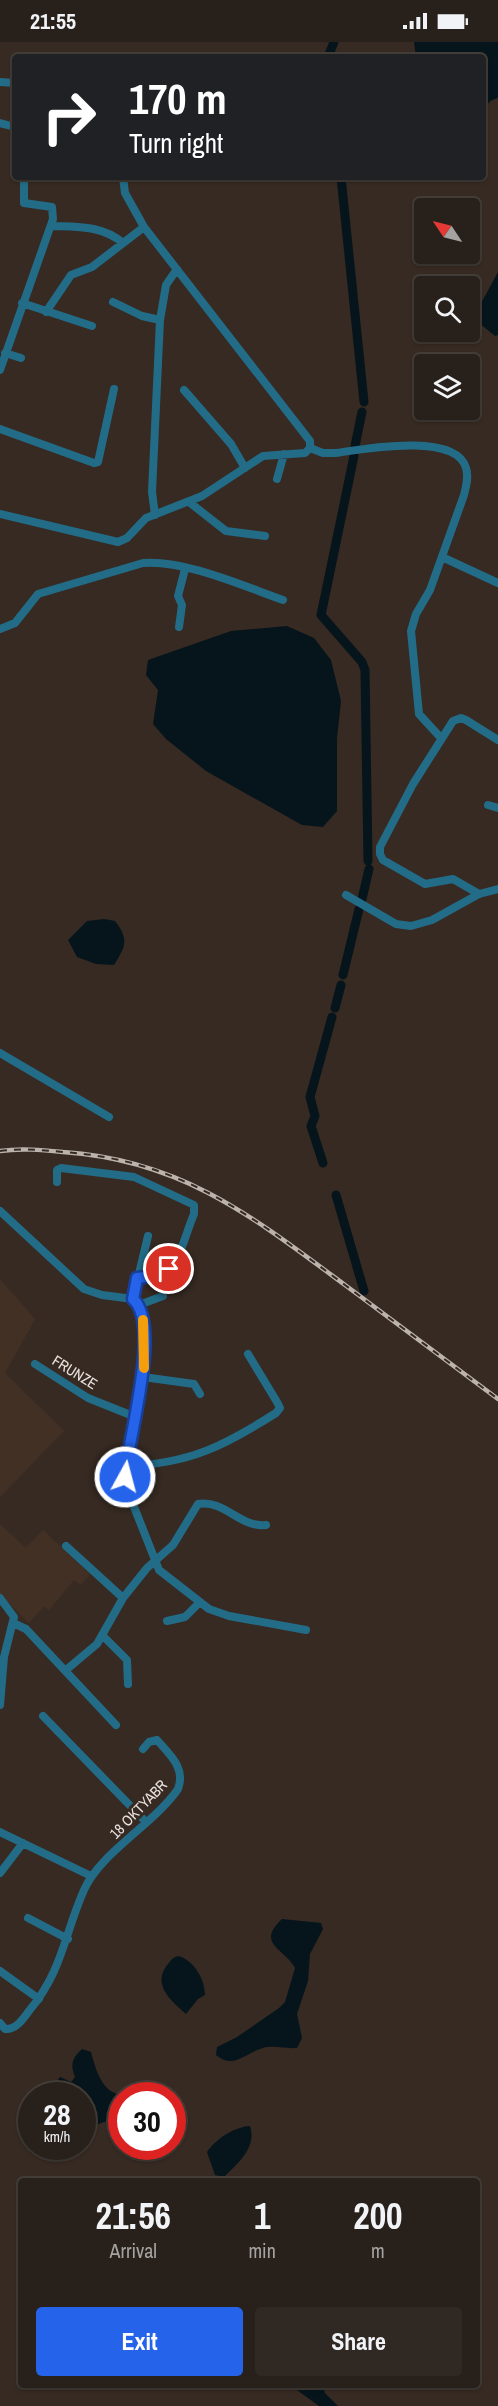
<!DOCTYPE html>
<style>
body{margin:0;font-family:"Archivo Narrow",sans-serif;background:#302823;color:#f1f3f6;height:100vh;display:flex;flex-direction:column;font-size:22px;white-space:nowrap}
*{box-sizing:border-box;margin:0}
p{font-size:20px;color:#a5a3a2}
.icon{flex:none;width:33px;height:33px;fill:none;stroke:currentColor;stroke-width:2;stroke-linecap:round;stroke-linejoin:round}
.map{position:relative;flex:1;overflow:hidden}
.drawer{position:absolute;left:18px;top:2136px;width:462px;height:210px;display:flex;flex-direction:column;background:#28201a;border-radius:6px;box-shadow:0 2px 4px #0004,0 0 0 2px #443e39}
.drawer>*{flex:none}
.banner{position:absolute;left:12px;top:12px;width:474px;height:126px;border-radius:6px;box-shadow:0 2px 4px #0004,0 0 0 2px #443e39;background:#202124;color:#fff;overflow:hidden}
.needle{width:39px;rotate:305deg}
.buttons{position:absolute;left:414px;top:156px;display:grid;gap:12px}
.buttons a{display:grid;place-items:center;width:66px;height:66px;border-radius:6px;background:#28201a;box-shadow:0 2px 4px #0004,0 0 0 2px #443e39;font-size:30px}
.speed{position:absolute;left:18px;top:2040px;display:flex;gap:12px;font-size:30px;font-weight:700;text-align:center}
.speed>*{display:grid;place-content:center;width:78px;height:78px;border-radius:50%;background:#28201a;box-shadow:0 2px 4px #0004,0 0 0 2px #443e39;line-height:1}
.speed small{font-size:15px;font-weight:400}
.speed .limit{border:9px solid #d22;background:#fff;color:#111}
.pin{position:absolute;display:grid;place-items:center;width:51px;height:51px;color:#fff;margin:-26px;border:3px solid #fff;border-radius:50%;box-shadow:0 2px 6px #0007}
.me{position:absolute;width:66px;margin:-33px;rotate:7deg;stroke-linejoin:round;filter:drop-shadow(0 0 4px #0008)}
.turn{display:flex;align-items:center;gap:21px;height:126px;padding:0 18px;font-size:27px}
.turn .icon{width:78px;height:78px;stroke-width:2.5}
.turn b{display:block;font-size:42px;line-height:51px}
.eta{display:flex;justify-content:space-evenly;align-items:center;height:102px;text-align:center}
.eta b{font-size:36px;font-weight:700;line-height:42px}
.action{display:flex;gap:12px;margin-top:auto;padding:12px 18px}
.action a{flex:1;height:69px;border-radius:6px;background:#2563eb;color:#fff;font-size:24px;font-weight:700;line-height:69px;text-align:center}
.action a+a{background:#302823;color:#f1f3f6}
.status{display:flex;justify-content:space-between;align-items:center;height:42px;padding:0 30px;background:#28201a;direction:ltr}
.status svg{height:16px;fill:currentColor}
.map>svg:first-child{display:block}
.built{fill:#423024}
.water{fill:#06151c}
.lines{fill:none;stroke-linecap:round;stroke-linejoin:round}
.canal{stroke:#06151c;stroke-width:9}
.street{stroke:#236c88;stroke-width:8}
.rail-casing{stroke:#bcb3ad;stroke-width:4.5}
.rail{stroke:#362a22;stroke-width:2;stroke-dasharray:7;stroke-linecap:butt}
.route-casing{stroke:#184099;stroke-width:15}
.route{stroke:#2563eb;stroke-width:10}
.slow{stroke:#f59e0b;stroke-width:10}
.labels{text-anchor:middle;dominant-baseline:central;stroke-width:6;stroke-linejoin:round;paint-order:stroke}
.street-label{font-size:15px;fill:#e9e1dc;stroke:#362a22}
</style>
<div class="status"><b>21:55</b><svg viewBox="0 0 49 12"><path d="M0 12V9h3v3zM5 12V6h3v6zM10 12V3h3v9zM15 12V0h3v12zM26 1h20v11H26zM47 4h2v5h-2z"/></svg></div>
<div class="map">
<svg width="498" height="2364" viewBox="0 0 498 2364">
<rect width="100%" height="100%" fill="#362a22"/>
<path class="built" d="M 0,1237 L 35,1277 L 5,1331 L 64,1389 L 0,1455 Z
M 0,1482 L 26,1506 L 43,1488 L 90,1532 L 81,1543 L 74,1538 L 49,1568 L 44,1564 L 29,1581 L 0,1552 Z"/>
<path class="water" d="M 414,0 L 498,0 L 498,56 C 489,58 486,63 483,71 L 483,15 L 416,15 Z
M 498,230 L 498,293 L 495,294 L 473,276 Z
M 287,584 L 314,596 L 331,618 L 341,659 L 337,696 L 337,769 L 323,785 L 302,783 L 206,729 L 166,697 L 153,682 L 158,648 L 146,633 L 148,618 L 231,589 Z
M 104,877 L 115,879 C 129,897 126,904 114,923 L 96,922 L 77,915 L 68,898 L 87,879 Z
M 282,1877 L 321,1881 L 323,1887 L 310,1912 L 308,1939 L 297,1972 L 302,1996 L 297,2006 C 286,2007 273,2003 263,2006 C 245,2011 234,2028 216,2013 L 217,2005 L 237,1995 L 279,1966 L 285,1960 L 295,1926 C 285,1907 255,1902 282,1877 Z
M 179,1914 C 194,1919 205,1937 205,1953 L 198,1957 L 186,1972 C 171,1959 151,1942 168,1922 C 172,1917 173,1915 179,1914 Z
M 82,2007 L 91,2010 C 96,2028 102,2051 122,2053 L 121,2078 L 107,2079 L 90,2085 L 83,2080 L 83,2069 L 89,2055 L 82,2049 L 73,2053 L 47,2053 L 60,2035 L 71,2040 L 75,2035 C 70,2023 72,2016 82,2007 Z
M 250,2084 C 257,2106 238,2121 224,2135 L 215,2133 L 207,2110 C 216,2097 234,2085 250,2084 Z
M 290,2343 L 323,2343 L 325,2351 L 338,2364 L 319,2364 Z"/>
<g class="lines">
<path class="canal" d="M 328,15 L 334,0
M 341,135 L 364,360
M 355,404 L 362,370
M 354,414 L 321,573 L 362,620 L 365,628 L 368,819
M 362,857 L 369,827
M 343,933 L 359,867
M 335,966 L 341,943
M 323,1121 L 311,1084 L 315,1074 L 310,1055 L 332,975
M 336,1153 L 364,1249"/>
<path class="street" d="M 0,40 L 15,41
M 0,81 L 15,85
M 123,135 L 125,151 L 144,185 L 310,399 L 310,406
M 51,184 C 77,185 102,183 123,201
M 113,260 L 142,274 L 160,278
M 22,261 L 92,284
M 46,270 L 71,233 L 92,225 L 144,185
M 5,311 L 21,316
M 0,328 L 53,177 L 52,165 L 24,161 L 24,135
M 184,348 L 231,402 L 245,426
M 0,387 L 94,421 L 98,420 L 114,347
M 310,406 L 323,411 L 336,411 C 364,407 456,390 466,426 C 469,435 466,444 464,453 L 430,548 L 416,572 L 411,589 L 419,672 L 441,696
M 277,437 L 284,412
M 189,460 L 226,489 L 265,494
M 0,472 L 118,500 L 127,496 L 146,476 L 202,454 L 263,414 L 305,411 L 310,406
M 155,473 L 152,450 L 160,278 L 166,243 L 177,227
M 442,515 L 498,541
M 179,585 L 182,563 L 178,554 L 185,527
M 0,587 L 15,581 L 38,552 L 143,521 C 186,518 243,544 283,558
M 488,763 L 498,766
M 479,852 L 453,837 L 425,842 L 383,818 L 380,812 L 380,805 L 413,742 L 453,679 L 461,676 L 466,678 L 498,698
M 346,853 L 396,882 L 411,884 L 432,878 L 479,852 L 498,847
M 0,1011 L 109,1075
M 57,1140 L 57,1128 L 61,1126 L 134,1135 L 194,1163 L 194,1172 C 180,1205 180,1236 137,1236
M 0,1169 L 84,1247 L 102,1253 L 133,1257 L 139,1263 L 143,1273 L 145,1319 L 133,1374 L 125,1442 L 159,1528 L 209,1567 L 229,1574 L 306,1588
M 133,1257 L 148,1194
M 139,1263 L 163,1254
M 35,1322 L 88,1356 L 133,1374
M 143,1335 L 194,1342 L 200,1352
M 126,1424 C 189,1422 224,1404 276,1371 L 280,1366 L 277,1360 L 248,1312
M 66,1504 L 123,1556
M 0,1556 L 14,1575 L 4,1615 L 0,1663
M 167,1579 L 185,1575 L 199,1561
M 13,1581 L 26,1587 L 116,1683
M 103,1594 L 127,1618 L 128,1642
M 66,1628 L 97,1602 L 123,1556 L 147,1526 L 173,1503 L 198,1462 C 224,1457 240,1486 266,1483
M 43,1674 L 146,1780
M 0,1790 L 91,1834
M 0,1831 L 23,1801
M 28,1876 L 68,1897
M 0,1929 L 39,1957
M 0,1981 L 5,1987 C 16,1988 23,1977 29,1969 C 63,1928 64,1893 84,1848 C 100,1811 154,1782 178,1747 C 186,1726 170,1713 157,1698 L 149,1700 L 143,1707"/>
<defs>
<path id="rail" d="M 0,1109 C 21,1106 42,1108 63,1110 C 182,1118 253,1175 345,1243 C 396,1281 447,1319 498,1357"/>
</defs>
<use href="#rail" class="rail-casing"/>
<use href="#rail" class="rail"/>
</g>
<g class="lines">
<defs>
<path id="route" d="M 125,1435 C 128,1396 162,1283 133,1257 L 137,1236 L 161,1233 L 169,1227"/>
</defs>
<use href="#route" class="route-casing"/>
<use href="#route" class="route"/>
<path class="slow" d="M 143,1278 L 144,1326"/>
</g>
<g class="labels">
<g class="street-label">
<text transform="translate(75 1330) rotate(32)">FRUNZE</text>
<text transform="translate(138 1767) rotate(-46)">18 OKTYABR</text>
</g>
</g>
</svg>
<div class="buttons">
<a><svg class="needle" viewBox="-14 -14 28 28"><path d="M0-13l5 13h-10z" fill="#e53935"/><path d="M0 13l5-13h-10z" fill="#a5a3a2"/></svg></a>
<a><svg class="icon" aria-label="search" viewBox="0 0 24 24"><circle cx="10" cy="10" r="6"/><path d="M15 15l6 6"/></svg></a>
<a><svg class="icon" aria-label="layers" viewBox="0 0 24 24"><path d="M12 4l9 5-9 5-9-5zM3 14l9 5 9-5"/></svg></a>
</div>
<div class="speed"><div>28<small>km/h</small></div><div class="limit">30</div></div>
<div class="pin" style="left:169px;top:1227px;background:#d93025"><svg class="icon" aria-label="arrive" viewBox="0 0 24 24"><path d="M6 21V4h12l-3 4 3 4H6"/></svg></div>
<svg class="me" style="left:125px;top:1435px" viewBox="-20 -20 40 40"><circle r="17" fill="#2563eb" stroke="#fff" stroke-width="3"/><path d="M0-11L8 9 0 5-8 9z" fill="#fff"/></svg>
<div class="banner">
<div class="turn"><svg class="icon" aria-label="right" viewBox="0 0 24 24"><path d="M7 20v-9h11M14 6l5 5-5 5"/></svg><div><b>170 m</b>Turn right</div></div>
</div>
<section class="drawer">
<div class="eta">
<div><b>21:56</b><p>Arrival</p></div>
<div><b>1</b><p>min</p></div>
<div><b>200</b><p>m</p></div>
</div>
<div class="action"><a>Exit</a><a>Share</a></div>
</section>
</div>
